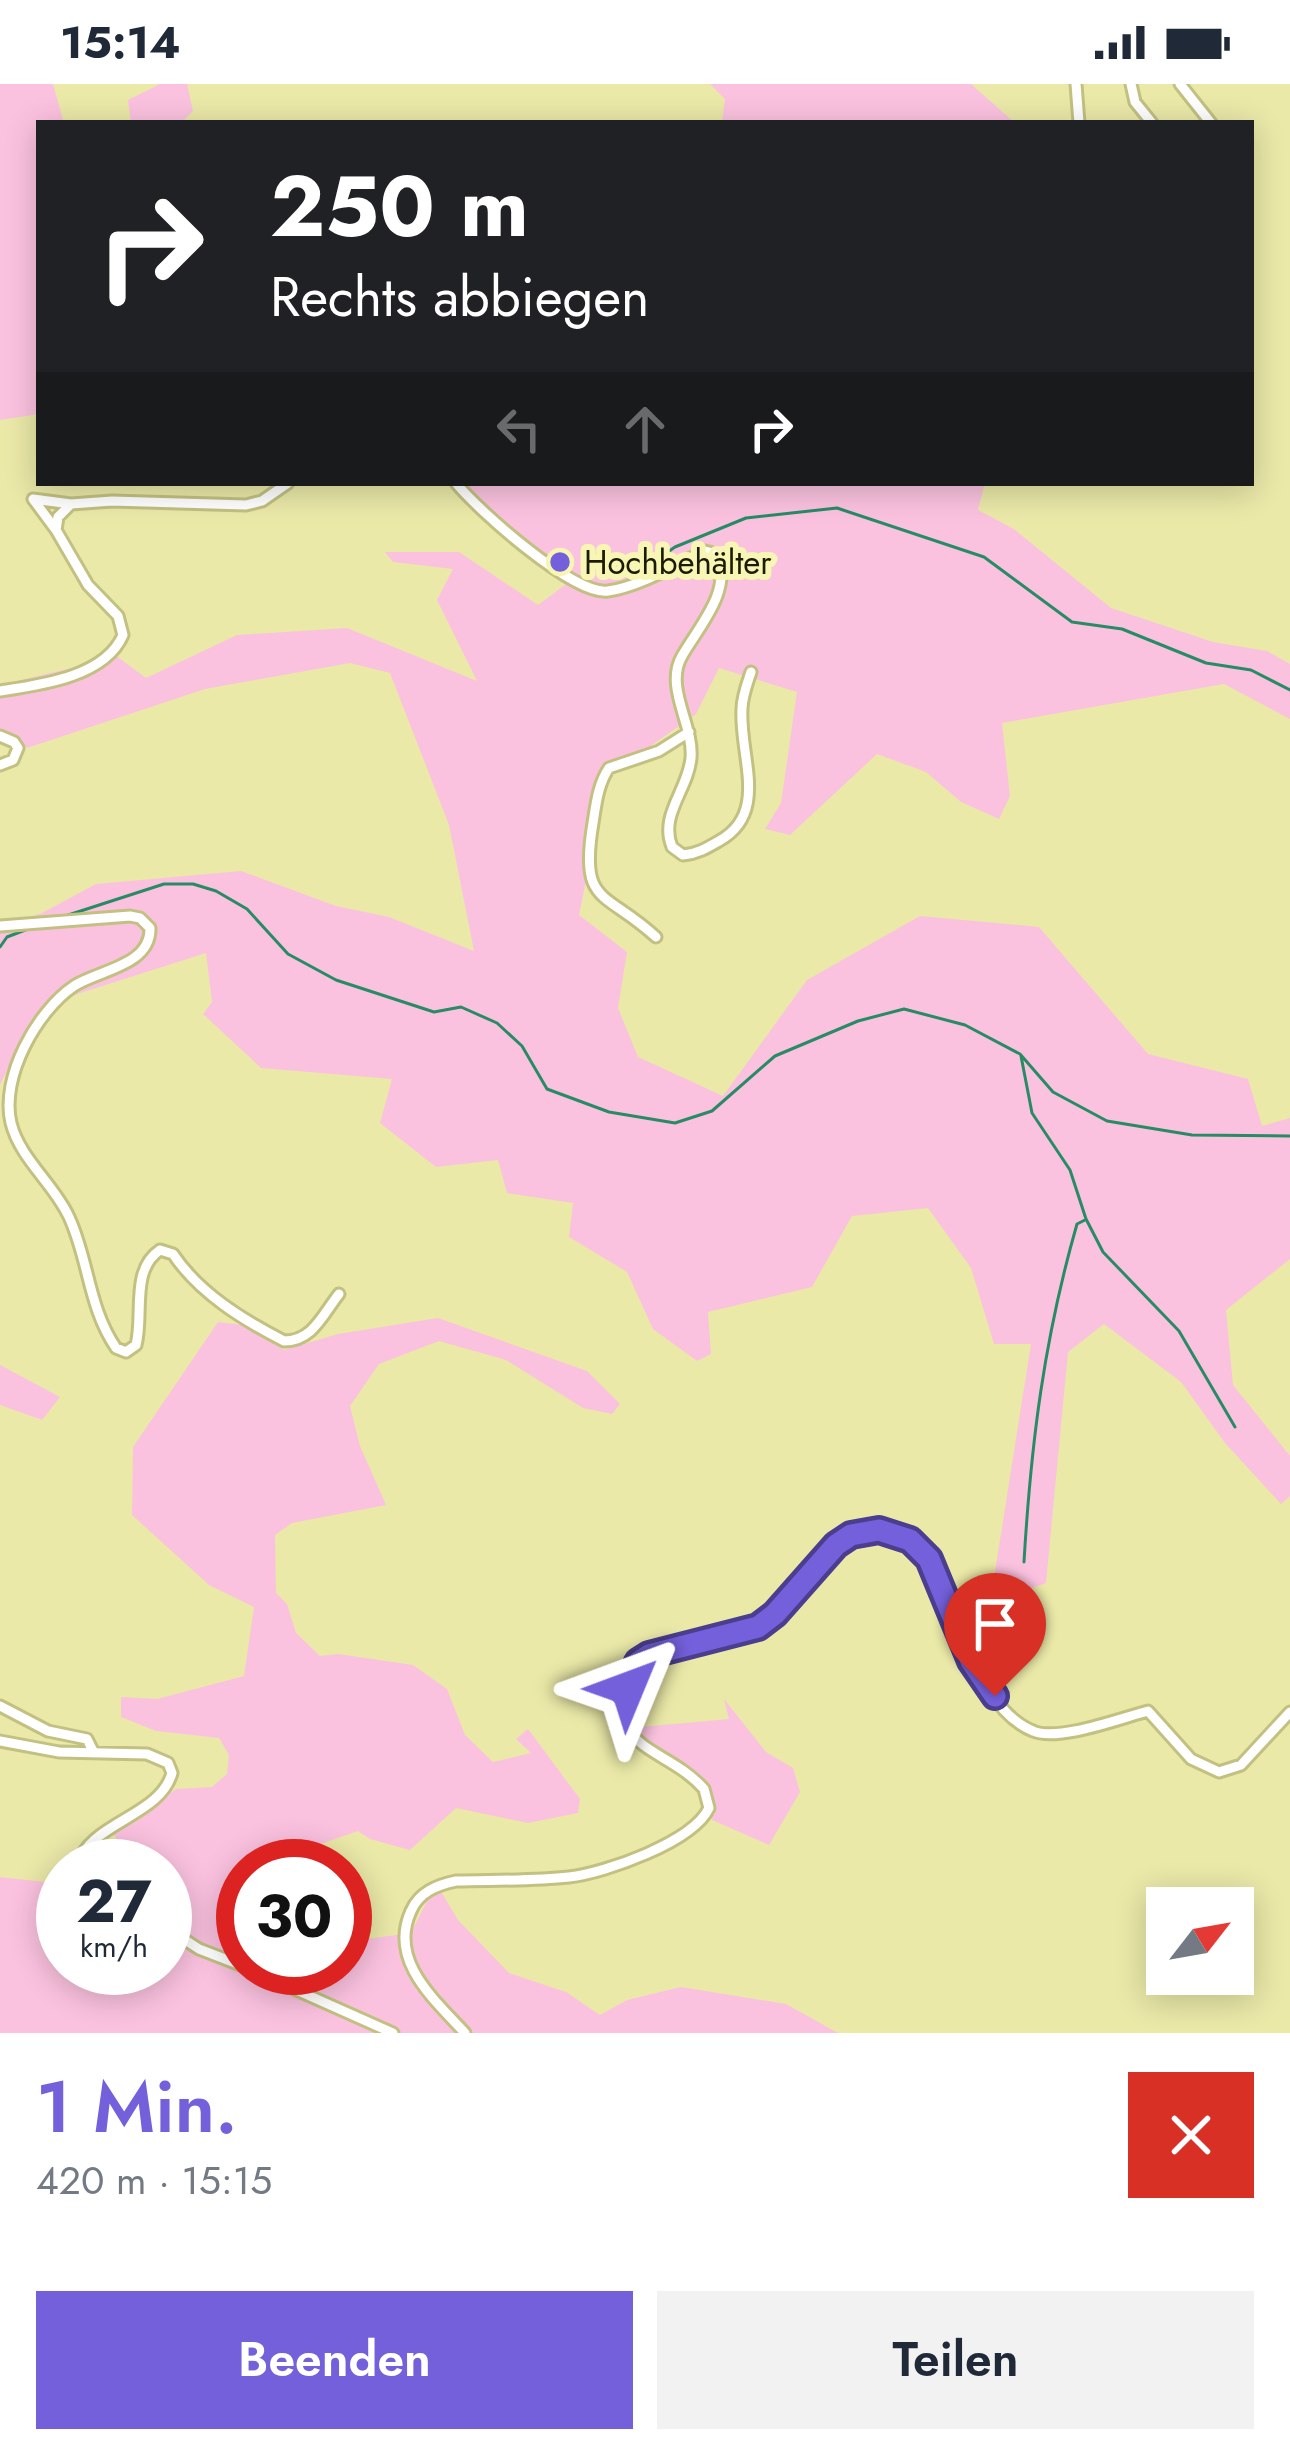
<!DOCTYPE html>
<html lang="de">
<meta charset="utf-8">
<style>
body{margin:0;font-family:Jost,sans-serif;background:#f2f2f3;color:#1f2937;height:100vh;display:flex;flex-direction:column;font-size:45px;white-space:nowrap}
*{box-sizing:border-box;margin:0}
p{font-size:39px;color:#747a83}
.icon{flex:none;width:66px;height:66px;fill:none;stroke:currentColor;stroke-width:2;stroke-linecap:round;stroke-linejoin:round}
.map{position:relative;height:1949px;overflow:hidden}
.details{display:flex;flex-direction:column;background:#fff;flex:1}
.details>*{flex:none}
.banner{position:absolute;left:36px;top:36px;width:1218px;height:366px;border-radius:0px;box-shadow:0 6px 30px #0003;background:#202124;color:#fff;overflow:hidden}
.needle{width:78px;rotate:59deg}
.tools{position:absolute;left:1146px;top:1803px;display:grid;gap:24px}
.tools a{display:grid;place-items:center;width:108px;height:108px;border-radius:0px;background:#fff;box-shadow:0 6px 30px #0003;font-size:60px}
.speed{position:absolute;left:36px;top:1755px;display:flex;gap:24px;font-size:60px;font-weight:700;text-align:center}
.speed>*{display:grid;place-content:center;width:156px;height:156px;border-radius:50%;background:#fff;box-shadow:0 6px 30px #0003;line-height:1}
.speed small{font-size:30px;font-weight:400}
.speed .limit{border:18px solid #d22;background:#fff;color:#111}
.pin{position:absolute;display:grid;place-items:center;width:102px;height:102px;color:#fff;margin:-123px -51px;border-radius:50% 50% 50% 0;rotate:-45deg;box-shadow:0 0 12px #0007}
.pin .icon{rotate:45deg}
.me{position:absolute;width:132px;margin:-66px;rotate:46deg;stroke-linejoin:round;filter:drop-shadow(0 0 9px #0008)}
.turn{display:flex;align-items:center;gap:42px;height:252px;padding:0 36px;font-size:54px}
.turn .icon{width:156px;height:156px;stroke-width:2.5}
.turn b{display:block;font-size:84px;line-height:102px}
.lanes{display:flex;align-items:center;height:114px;padding:0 36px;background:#0003;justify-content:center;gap:60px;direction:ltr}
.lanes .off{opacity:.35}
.round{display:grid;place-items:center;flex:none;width:126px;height:126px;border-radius:0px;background:#f2f2f3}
.summary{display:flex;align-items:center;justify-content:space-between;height:204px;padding:0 36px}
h1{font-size:72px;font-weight:600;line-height:90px;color:#7460db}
.cta{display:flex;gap:24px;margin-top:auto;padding:24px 36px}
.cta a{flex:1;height:138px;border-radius:0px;background:#7460db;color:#fff;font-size:48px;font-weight:600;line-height:138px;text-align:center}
.cta a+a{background:#f2f2f3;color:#1f2937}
.status{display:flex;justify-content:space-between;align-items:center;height:84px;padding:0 60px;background:#fff;direction:ltr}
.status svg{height:33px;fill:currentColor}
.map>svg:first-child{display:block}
.green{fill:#fbc2df}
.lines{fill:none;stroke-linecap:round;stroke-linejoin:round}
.stream{stroke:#288b65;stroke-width:3}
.minor-casing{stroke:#c2c181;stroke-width:15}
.minor{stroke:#fff;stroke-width:9}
.route-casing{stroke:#4b3e8e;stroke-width:30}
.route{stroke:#7460db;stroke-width:21}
.poi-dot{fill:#7460db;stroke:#f8f6b5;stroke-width:4.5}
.labels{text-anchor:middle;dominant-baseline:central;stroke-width:12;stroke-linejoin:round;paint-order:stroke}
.poi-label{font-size:33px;fill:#1b1a02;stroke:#f8f6b5;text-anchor:start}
</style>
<div class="status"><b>15:14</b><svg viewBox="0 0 49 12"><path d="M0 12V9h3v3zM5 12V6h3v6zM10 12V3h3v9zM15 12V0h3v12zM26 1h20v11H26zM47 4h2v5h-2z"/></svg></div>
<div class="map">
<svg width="1290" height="1949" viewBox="0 0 1290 1949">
<rect width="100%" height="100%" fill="#eae9a8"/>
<path class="green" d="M 0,0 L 53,0 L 64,39 L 39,39 L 39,330 L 0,336 Z
M 160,0 L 187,0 L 193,27 L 181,39 L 131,39 L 128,16 Z
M 710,0 L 971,0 L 1015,39 L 722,39 L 725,15 Z
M 458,399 L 985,399 L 978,426 L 1014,445 L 1111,524 L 1213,558 L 1267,567 L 1290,580 L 1290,635 L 1224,600 L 1002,639 L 1010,712 L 999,735 L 961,718 L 926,688 L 877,670 L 790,751 L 765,745 L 781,719 L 797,608 L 719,584 L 696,630 L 607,693 L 579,831 L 627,868 L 618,924 L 638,973 L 723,1012 L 807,896 L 920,832 L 1039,843 L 1148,970 L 1248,995 L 1262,1042 L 1290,1034 L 1290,1175 L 1226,1226 L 1233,1301 L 1290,1372 L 1290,1412 L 1281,1420 L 1225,1359 L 1181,1298 L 1104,1240 L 1068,1268 L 1046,1499 L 990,1519 L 1031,1260 L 994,1260 L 971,1184 L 928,1124 L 852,1132 L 812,1203 L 708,1228 L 711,1270 L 697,1277 L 653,1245 L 627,1188 L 569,1153 L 573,1119 L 507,1109 L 498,1076 L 436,1083 L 380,1039 L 392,995 L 261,984 L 203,930 L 212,918 L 206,869 L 52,918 L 21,956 L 0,1001 L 0,844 L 42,829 L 96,800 L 241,787 L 336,822 L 389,833 L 474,867 L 449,741 L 390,589 L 350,579 L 205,605 L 27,664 L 7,648 L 0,649 L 0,601 L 118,573 L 146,594 L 237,551 L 347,544 L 477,597 L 437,516 L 453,485 L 393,478 L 385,468 L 459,468 L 538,521 L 566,500 L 567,476 L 559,468 L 552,477 Z
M 438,1234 L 587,1287 L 620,1320 L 612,1330 L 583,1324 L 506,1276 L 439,1257 L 379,1280 L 350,1322 L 360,1362 L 386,1421 L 292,1439 L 275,1451 L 276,1509 L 287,1520 L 296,1549 L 320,1572 L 338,1570 L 413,1581 L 447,1605 L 465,1651 L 493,1678 L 531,1669 L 516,1655 L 528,1645 L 580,1715 L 578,1729 L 528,1739 L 456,1724 L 410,1766 L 370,1755 L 358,1747 L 280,1774 L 275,1782 L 243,1782 L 243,1884 L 345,1884 L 345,1858 L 411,1849 L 428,1815 L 439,1804 L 458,1836 L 509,1889 L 566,1908 L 600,1931 L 627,1916 L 681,1903 L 786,1920 L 838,1949 L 0,1949 L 0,1793 L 63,1800 L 63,1884 L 165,1884 L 165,1782 L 131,1782 L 114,1750 L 176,1705 L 212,1703 L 227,1690 L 229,1671 L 219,1654 L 156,1647 L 121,1633 L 121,1613 L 157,1615 L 244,1592 L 254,1523 L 209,1501 L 132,1431 L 133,1363 L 218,1238 L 243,1241 L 284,1266 L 338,1250 Z
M 0,1281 L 60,1313 L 42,1336 L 0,1321 Z
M 724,1615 L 766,1668 L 793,1684 L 800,1708 L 769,1761 L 712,1736 C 714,1684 665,1676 630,1644 L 729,1635 Z"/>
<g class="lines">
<path class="stream" d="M 629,495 L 675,463 L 746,434 L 837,424 L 984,473 L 1072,538 L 1122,545 L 1206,579 L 1251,586 L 1290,606
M 59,834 L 164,800 L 193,800 L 216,807 L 247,825 L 288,870 L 336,896 L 434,928 L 461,923 L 497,939 L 522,962 L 547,1005 L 609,1028 L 675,1039 L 712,1027 L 775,972 L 858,937 L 904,925 L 965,941 L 1020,970 L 1053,1008 L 1107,1037 L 1192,1051 L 1290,1052
M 0,863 L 7,853 L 33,843
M 1021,972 L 1032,1029 L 1070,1086 L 1086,1135 L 1103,1168 L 1179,1247 L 1235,1343
M 1024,1478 C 1031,1359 1044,1255 1077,1140 L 1085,1136"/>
<defs>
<path id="minor" d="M 1076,0 L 1079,39
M 1131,0 L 1135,18 L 1152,39
M 1180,0 L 1211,39
M 456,399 C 478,426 574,512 608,507 C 639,503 677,480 705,467 L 717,470 C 733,507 699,542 682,572 C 664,603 694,641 691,674 C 688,706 659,731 672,763 L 683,771 C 697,770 707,764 719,757 C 770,729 739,672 742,625 C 742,613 747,600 751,588
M 33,415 L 71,420 L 112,417 L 246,421 L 262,417 L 288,399
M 33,415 L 56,446
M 0,607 C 40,601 105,593 123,551 L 118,532 L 88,501 L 56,446 L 58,433 L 71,420
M 0,652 L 14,658 L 18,664 L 13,676 L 0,681
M 0,842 L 130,832 L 140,834 L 150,844 C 151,882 98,886 74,902 C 37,927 0,993 11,1039 C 20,1075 54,1100 69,1133 C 89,1176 88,1223 116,1264 L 126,1268 L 136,1261 C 144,1231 130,1186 160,1166 L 173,1170 C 199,1209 243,1236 284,1257 C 313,1257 323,1230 339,1210
M 656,853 C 605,806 579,822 593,739 C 596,720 598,700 609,684 L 659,667 L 689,648
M 0,1622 L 48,1647 L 87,1655 L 94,1669
M 0,1657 L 59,1668 L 147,1670 L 168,1679 L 172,1689 C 160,1733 89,1738 77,1782
M 165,1843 L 199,1865 L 243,1882
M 247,1884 L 393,1949
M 465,1949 C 435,1916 388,1877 411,1827 C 419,1808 437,1801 456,1797 C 494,1796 532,1797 569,1793 C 605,1789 693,1758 709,1724 L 704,1705 C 664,1660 603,1669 632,1590 C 644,1558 717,1559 747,1548 C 798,1527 814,1453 871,1446 C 955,1436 953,1615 1033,1647 C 1058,1658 1121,1634 1148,1627 L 1191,1675 L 1219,1688 L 1241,1681 L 1290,1628"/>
</defs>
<use href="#minor" class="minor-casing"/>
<use href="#minor" class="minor"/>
</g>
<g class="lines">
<defs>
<path id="route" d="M 628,1604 L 638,1578 L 649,1571 L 758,1543 L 775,1530 L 836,1461 L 851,1451 L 879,1446 L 910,1456 L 929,1475 L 971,1577 L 995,1612"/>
</defs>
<use href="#route" class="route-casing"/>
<use href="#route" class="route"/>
</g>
<circle class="poi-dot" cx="560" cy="478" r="12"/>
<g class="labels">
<g class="poi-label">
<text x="584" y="478">Hochbehälter</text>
</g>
</g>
</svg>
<div class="tools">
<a><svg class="needle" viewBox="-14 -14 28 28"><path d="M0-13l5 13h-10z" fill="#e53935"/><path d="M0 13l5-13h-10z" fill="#747a83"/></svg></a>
</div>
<div class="speed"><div>27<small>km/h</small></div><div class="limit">30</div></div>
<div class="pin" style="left:995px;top:1612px;background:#d93025"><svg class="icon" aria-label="arrive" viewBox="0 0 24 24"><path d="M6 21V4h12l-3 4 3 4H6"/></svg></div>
<svg class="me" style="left:628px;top:1604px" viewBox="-20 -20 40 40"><path d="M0-17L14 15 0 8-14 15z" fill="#7460db" stroke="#fff" stroke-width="4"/></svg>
<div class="banner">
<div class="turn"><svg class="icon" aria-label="right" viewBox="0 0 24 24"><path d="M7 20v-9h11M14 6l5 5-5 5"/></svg><div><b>250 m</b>Rechts abbiegen</div></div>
<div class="lanes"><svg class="icon off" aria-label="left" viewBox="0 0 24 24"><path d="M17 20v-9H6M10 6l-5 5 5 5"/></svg><svg class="icon off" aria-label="ahead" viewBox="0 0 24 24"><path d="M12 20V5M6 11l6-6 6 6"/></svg><svg class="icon" aria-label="right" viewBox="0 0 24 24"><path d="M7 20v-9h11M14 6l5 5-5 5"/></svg></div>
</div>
</div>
<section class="details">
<div class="summary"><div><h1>1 Min.</h1><p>420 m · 15:15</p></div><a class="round" style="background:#d93025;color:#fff"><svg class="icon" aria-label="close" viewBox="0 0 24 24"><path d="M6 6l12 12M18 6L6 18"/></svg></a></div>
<div class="cta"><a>Beenden</a><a>Teilen</a></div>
</section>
